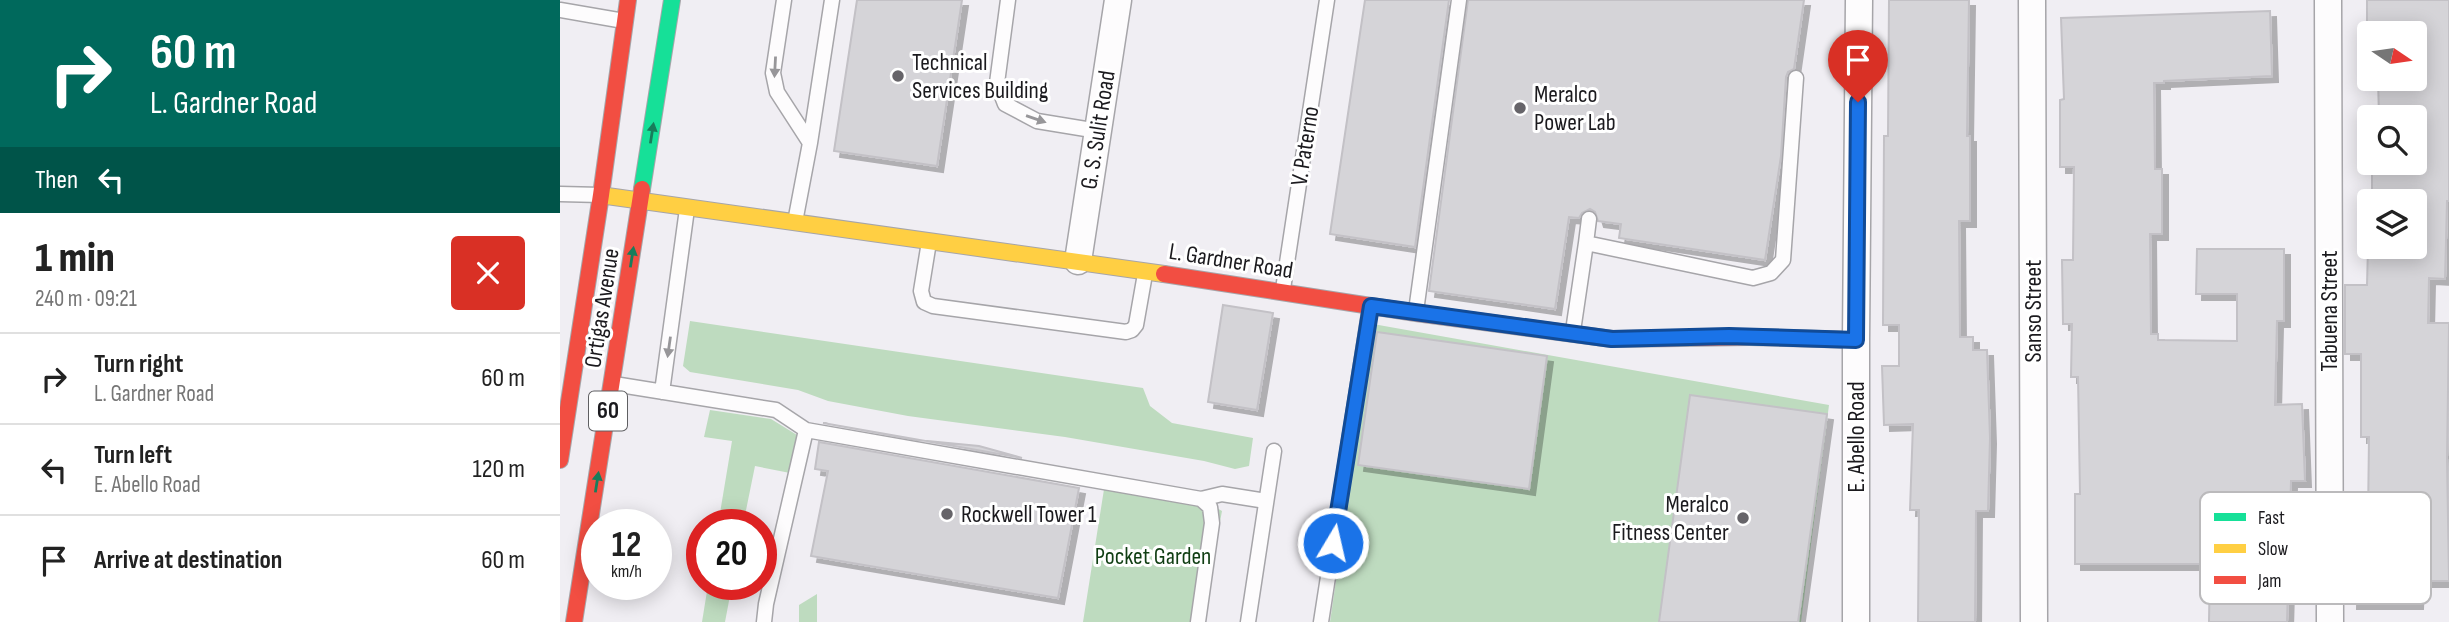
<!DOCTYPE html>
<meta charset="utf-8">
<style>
body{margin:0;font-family:"Sofia Sans Condensed",sans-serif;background:#f2f2f2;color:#222;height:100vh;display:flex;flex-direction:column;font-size:26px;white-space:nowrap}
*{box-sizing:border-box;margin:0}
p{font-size:23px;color:#767676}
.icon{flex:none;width:38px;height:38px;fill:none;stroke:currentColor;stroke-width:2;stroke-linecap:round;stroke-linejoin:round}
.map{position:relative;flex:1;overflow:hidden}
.details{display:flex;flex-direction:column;background:#fff;width:560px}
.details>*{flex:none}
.guide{background:#00695c;color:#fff;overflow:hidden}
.needle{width:46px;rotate:103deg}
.tools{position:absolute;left:1797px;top:21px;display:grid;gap:14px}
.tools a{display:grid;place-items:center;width:70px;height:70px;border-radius:7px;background:#fff;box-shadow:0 4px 18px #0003;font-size:35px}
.speed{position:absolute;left:21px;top:509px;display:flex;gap:14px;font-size:35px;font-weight:700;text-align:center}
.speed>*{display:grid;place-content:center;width:91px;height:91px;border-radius:50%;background:#fff;box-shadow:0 4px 18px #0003;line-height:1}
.speed small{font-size:18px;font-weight:400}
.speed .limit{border:10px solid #d22;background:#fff;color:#111}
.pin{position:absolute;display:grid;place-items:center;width:60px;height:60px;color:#fff;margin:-72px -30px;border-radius:50% 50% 50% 0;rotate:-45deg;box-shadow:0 0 7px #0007}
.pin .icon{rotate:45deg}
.me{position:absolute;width:77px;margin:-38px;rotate:9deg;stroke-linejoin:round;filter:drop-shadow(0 0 5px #0008)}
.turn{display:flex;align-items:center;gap:24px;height:147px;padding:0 35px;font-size:32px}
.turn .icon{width:91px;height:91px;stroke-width:2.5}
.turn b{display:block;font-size:49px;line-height:60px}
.then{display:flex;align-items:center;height:66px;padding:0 35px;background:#0003;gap:14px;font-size:26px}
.round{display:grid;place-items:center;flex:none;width:74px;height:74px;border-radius:7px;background:#f2f2f2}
.headline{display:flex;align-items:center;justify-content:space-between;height:119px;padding:0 35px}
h1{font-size:42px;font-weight:800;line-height:52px}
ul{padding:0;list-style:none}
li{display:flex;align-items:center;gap:21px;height:91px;padding:0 35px;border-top:2px solid #e0e0e0}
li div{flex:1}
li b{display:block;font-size:26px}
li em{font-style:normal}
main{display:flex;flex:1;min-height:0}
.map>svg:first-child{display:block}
.green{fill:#bedbbf}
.building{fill:#d5d4d8;stroke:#c3c1c6;stroke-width:2;filter:url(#shadow)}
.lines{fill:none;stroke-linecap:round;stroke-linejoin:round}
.lane-casing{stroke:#a6a5a9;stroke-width:17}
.street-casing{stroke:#a6a5a9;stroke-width:29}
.fast-casing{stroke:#a6a5a9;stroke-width:18}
.slow-casing{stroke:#a6a5a9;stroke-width:18}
.jam-casing{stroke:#a6a5a9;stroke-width:18}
.lane{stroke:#fdfcfd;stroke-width:14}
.street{stroke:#fdfcfd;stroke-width:26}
.fast{stroke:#16e098;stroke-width:16}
.slow{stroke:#ffcf43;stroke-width:16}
.jam{stroke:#f24e42;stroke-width:16}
.oneway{fill:#979699}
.oneway2{fill:#187d5b}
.route-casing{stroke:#114b97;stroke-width:18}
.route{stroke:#1a73e8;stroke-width:12}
.poi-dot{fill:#666469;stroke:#fff;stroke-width:2.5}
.labels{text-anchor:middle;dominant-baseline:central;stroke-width:6;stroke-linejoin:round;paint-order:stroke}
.shield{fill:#fff;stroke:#5f5f62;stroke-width:2}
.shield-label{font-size:23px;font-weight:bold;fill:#1b1a1e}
.poi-label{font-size:24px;fill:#1b1a1e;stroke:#fff;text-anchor:start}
.street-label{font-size:24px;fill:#1b1a1e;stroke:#fff}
.park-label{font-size:24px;fill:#103e13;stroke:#fff}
.key{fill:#fff;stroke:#bbbabc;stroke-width:2}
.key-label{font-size:19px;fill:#1b1a1e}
</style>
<main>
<section class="details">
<div class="guide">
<div class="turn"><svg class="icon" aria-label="right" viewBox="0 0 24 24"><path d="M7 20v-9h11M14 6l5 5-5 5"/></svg><div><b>60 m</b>L. Gardner Road</div></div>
<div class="then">Then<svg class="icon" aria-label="left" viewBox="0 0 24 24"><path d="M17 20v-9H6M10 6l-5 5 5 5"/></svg></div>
</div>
<div class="headline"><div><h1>1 min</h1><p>240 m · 09:21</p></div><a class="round" style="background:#d93025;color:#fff"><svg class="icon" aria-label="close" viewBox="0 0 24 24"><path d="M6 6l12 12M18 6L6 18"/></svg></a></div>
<ul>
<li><svg class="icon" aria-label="right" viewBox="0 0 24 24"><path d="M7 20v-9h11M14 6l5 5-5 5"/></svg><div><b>Turn right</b><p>L. Gardner Road</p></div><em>60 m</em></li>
<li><svg class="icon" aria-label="left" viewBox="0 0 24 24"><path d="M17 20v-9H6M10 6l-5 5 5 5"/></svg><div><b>Turn left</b><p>E. Abello Road</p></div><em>120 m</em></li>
<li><svg class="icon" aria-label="arrive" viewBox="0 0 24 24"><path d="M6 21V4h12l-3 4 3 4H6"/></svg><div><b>Arrive at destination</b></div><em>60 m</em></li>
</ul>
</section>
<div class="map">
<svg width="1889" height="622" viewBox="0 0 1889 622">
<defs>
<filter id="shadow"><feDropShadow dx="6" dy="6" stdDeviation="0" flood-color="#0004"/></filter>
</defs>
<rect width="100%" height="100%" fill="#f0eef3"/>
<path class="green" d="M 130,321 L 583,388 L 590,406 L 612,423 L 693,438 L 689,466 L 675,469 L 644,461 L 505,437 L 348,416 L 268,401 L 238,390 L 130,372 L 123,366 Z
M 813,324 L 1269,405 L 1241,622 L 770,622 Z
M 150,410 L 211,419 L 237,435 L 230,473 L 195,466 L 183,525 L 158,525 L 172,441 L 144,437 Z
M 545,483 L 641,499 L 662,511 L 641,622 L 523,622 Z
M 148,585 L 172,585 L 165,622 L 142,622 Z
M 257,594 L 257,622 L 239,622 L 239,605 Z"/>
<path class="building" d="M 297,0 L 402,0 L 377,166 L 274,151 Z
M 805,0 L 889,0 L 855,247 L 770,234 Z
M 908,0 L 1244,0 L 1234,69 L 1228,72 L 1226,77 L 1221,156 L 1205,260 L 1059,238 L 1061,224 L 1038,221 L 1035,212 L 1030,209 L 1022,213 L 1019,218 L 1009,217 L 995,309 L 869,291 Z
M 1329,0 L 1409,0 L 1407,136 L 1410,136 L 1410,221 L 1399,221 L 1400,337 L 1413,337 L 1413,350 L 1427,350 L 1430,438 L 1428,511 L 1416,511 L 1415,622 L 1358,622 L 1359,510 L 1350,510 L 1353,424 L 1324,425 L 1322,366 L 1339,366 L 1339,325 L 1323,325 L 1324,136 L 1328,136 Z
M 1807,0 L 1889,0 L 1889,201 L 1887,201 L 1885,279 L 1869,278 L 1868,323 L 1889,323 L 1887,458 L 1889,581 L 1858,581 L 1857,603 L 1791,603 L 1792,559 L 1820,559 L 1820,517 L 1808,517 L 1809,437 L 1801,437 L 1801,354 L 1785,354 L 1785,285 L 1807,285 L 1808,247 L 1855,247 L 1855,201 L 1812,201 L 1812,163 L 1855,163 L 1855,117 L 1819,117 L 1818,79 L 1855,79 L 1855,23 L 1807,23 Z
M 1710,11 L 1712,76 L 1604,81 L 1604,83 L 1594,83 L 1595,169 L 1602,169 L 1602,234 L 1590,234 L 1591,334 L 1598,334 L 1598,340 L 1677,341 L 1677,294 L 1636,294 L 1637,249 L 1724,249 L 1724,321 L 1717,321 L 1715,405 L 1742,404 L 1745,481 L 1731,481 L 1727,622 L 1649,622 L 1650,564 L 1515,564 L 1515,494 L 1520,494 L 1518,377 L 1511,377 L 1512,324 L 1503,324 L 1502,260 L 1513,260 L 1514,167 L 1500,167 L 1500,100 L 1504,99 L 1501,18 Z
M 663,305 L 713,313 L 697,410 L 648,402 Z
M 817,332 L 987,356 L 969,489 L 798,465 Z
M 1130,395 L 1267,414 L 1238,622 L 1099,622 Z
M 263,423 L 357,440 L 419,446 L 462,458 Z
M 259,442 L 519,488 L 498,598 L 251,556 L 268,471 L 255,469 Z"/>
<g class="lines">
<defs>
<path id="lane" d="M 224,0 L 213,73 L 217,92 L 250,143
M 448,0 L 437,83 L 445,104 L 477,121 L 538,131
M 0,10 L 64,21
M 0,194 L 41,195
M 235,222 L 250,143 L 272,0
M 369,242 L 361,291 L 364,302 L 373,306 L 566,332 L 572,330 L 576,325 L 585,274
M 1026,243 L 1029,219
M 723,289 L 767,0
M 856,311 L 899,0
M 1013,331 L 1026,243 L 1193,278 L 1211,273 L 1223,260 L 1236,78
M 54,384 L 216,410 L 246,430 L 641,499 L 650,507 L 652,523 L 638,622
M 102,392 L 127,209
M 641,499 L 662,494 L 706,501
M 204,622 L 206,604 L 246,430
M 688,622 L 714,451
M 761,622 L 810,307"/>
<path id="street" d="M 1472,0 L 1474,622
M 1768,0 L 1770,622
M 518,261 L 558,0
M 1296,622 L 1296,340 L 1299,0"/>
<path id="fast" d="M 82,189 L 112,0
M 1189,337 L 1296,340"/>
<path id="slow" d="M 47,196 L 604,274"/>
<path id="jam" d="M 604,274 L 856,313 L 1052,339 L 1189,337
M 0,460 L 41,195 L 68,0
M 14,622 L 82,189"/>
</defs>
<use href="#lane" class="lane-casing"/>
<use href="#street" class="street-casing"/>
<use href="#fast" class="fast-casing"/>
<use href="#slow" class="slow-casing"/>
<use href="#jam" class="jam-casing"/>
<use href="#lane" class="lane"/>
<use href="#street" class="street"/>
<use href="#fast" class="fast"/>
<use href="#slow" class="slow"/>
<use href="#jam" class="jam"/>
</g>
<defs><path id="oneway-solid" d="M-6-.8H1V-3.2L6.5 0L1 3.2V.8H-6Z" transform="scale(1.75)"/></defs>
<g class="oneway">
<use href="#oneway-solid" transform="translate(215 67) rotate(93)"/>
<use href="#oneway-solid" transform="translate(476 119) rotate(19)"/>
<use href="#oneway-solid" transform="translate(109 347) rotate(98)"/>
</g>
<g class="oneway2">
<use href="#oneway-solid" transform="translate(92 133) rotate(-81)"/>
<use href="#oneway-solid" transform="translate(72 257) rotate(-81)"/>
<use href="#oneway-solid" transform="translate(37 482) rotate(-81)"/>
</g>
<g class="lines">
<defs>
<path id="route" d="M 773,543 L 811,306 L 1052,339 L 1169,336 L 1296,340 L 1298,102"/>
</defs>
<use href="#route" class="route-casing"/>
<use href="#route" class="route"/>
</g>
<g class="poi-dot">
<circle cx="338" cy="76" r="7"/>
<circle cx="960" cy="108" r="7"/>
<circle cx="387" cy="514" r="7"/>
<circle cx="1183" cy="518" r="7"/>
</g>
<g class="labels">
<rect class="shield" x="29" y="391.5" width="38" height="39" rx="5"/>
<g class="shield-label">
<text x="48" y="411">60</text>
</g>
<g class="poi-label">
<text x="352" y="62">Technical<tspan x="352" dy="28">Services Building</tspan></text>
<text x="974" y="94">Meralco<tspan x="974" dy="28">Power Lab</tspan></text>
<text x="1169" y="504" text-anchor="end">Meralco<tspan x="1169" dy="28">Fitness Center</tspan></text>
<text x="401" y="514">Rockwell Tower 1</text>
</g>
<g class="street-label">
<text transform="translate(538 130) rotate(-81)">G. S. Sulit Road</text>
<text transform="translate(745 146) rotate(-81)">V. Paterno</text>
<text transform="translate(671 261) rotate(9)">L. Gardner Road</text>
<text transform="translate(42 308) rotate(-81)">Ortigas Avenue</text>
<text transform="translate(1473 311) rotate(-90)">Sanso Street</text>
<text transform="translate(1769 311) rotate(-90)">Tabuena Street</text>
<text transform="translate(1296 437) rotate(-90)">E. Abello Road</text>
</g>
<g class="park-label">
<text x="593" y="556">Pocket Garden</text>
</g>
</g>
<rect x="1640" y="492" width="231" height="112" rx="10" class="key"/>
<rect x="1654" y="513" width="32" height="8" fill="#16e098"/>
<rect x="1654" y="544" width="32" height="9" fill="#ffcf43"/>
<rect x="1654" y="576" width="32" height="8" fill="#f24e42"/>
<g class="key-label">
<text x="1698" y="524">Fast</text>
<text x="1698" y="555">Slow</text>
<text x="1698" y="587">Jam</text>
</g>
</svg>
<div class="tools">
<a><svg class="needle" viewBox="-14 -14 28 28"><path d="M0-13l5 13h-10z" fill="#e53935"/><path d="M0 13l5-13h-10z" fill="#767676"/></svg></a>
<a><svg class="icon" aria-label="search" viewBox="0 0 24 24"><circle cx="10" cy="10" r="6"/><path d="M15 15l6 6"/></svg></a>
<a><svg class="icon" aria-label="layers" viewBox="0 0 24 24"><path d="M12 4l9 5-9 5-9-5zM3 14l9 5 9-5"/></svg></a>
</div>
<div class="speed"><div>12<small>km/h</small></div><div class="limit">20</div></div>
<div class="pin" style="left:1298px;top:102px;background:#d93025"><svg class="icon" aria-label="arrive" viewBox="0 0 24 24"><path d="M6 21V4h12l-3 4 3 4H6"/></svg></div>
<svg class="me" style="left:773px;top:543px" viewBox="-20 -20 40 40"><circle r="17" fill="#1a73e8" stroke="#fff" stroke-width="3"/><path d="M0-11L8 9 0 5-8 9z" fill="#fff"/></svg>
</div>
</main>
